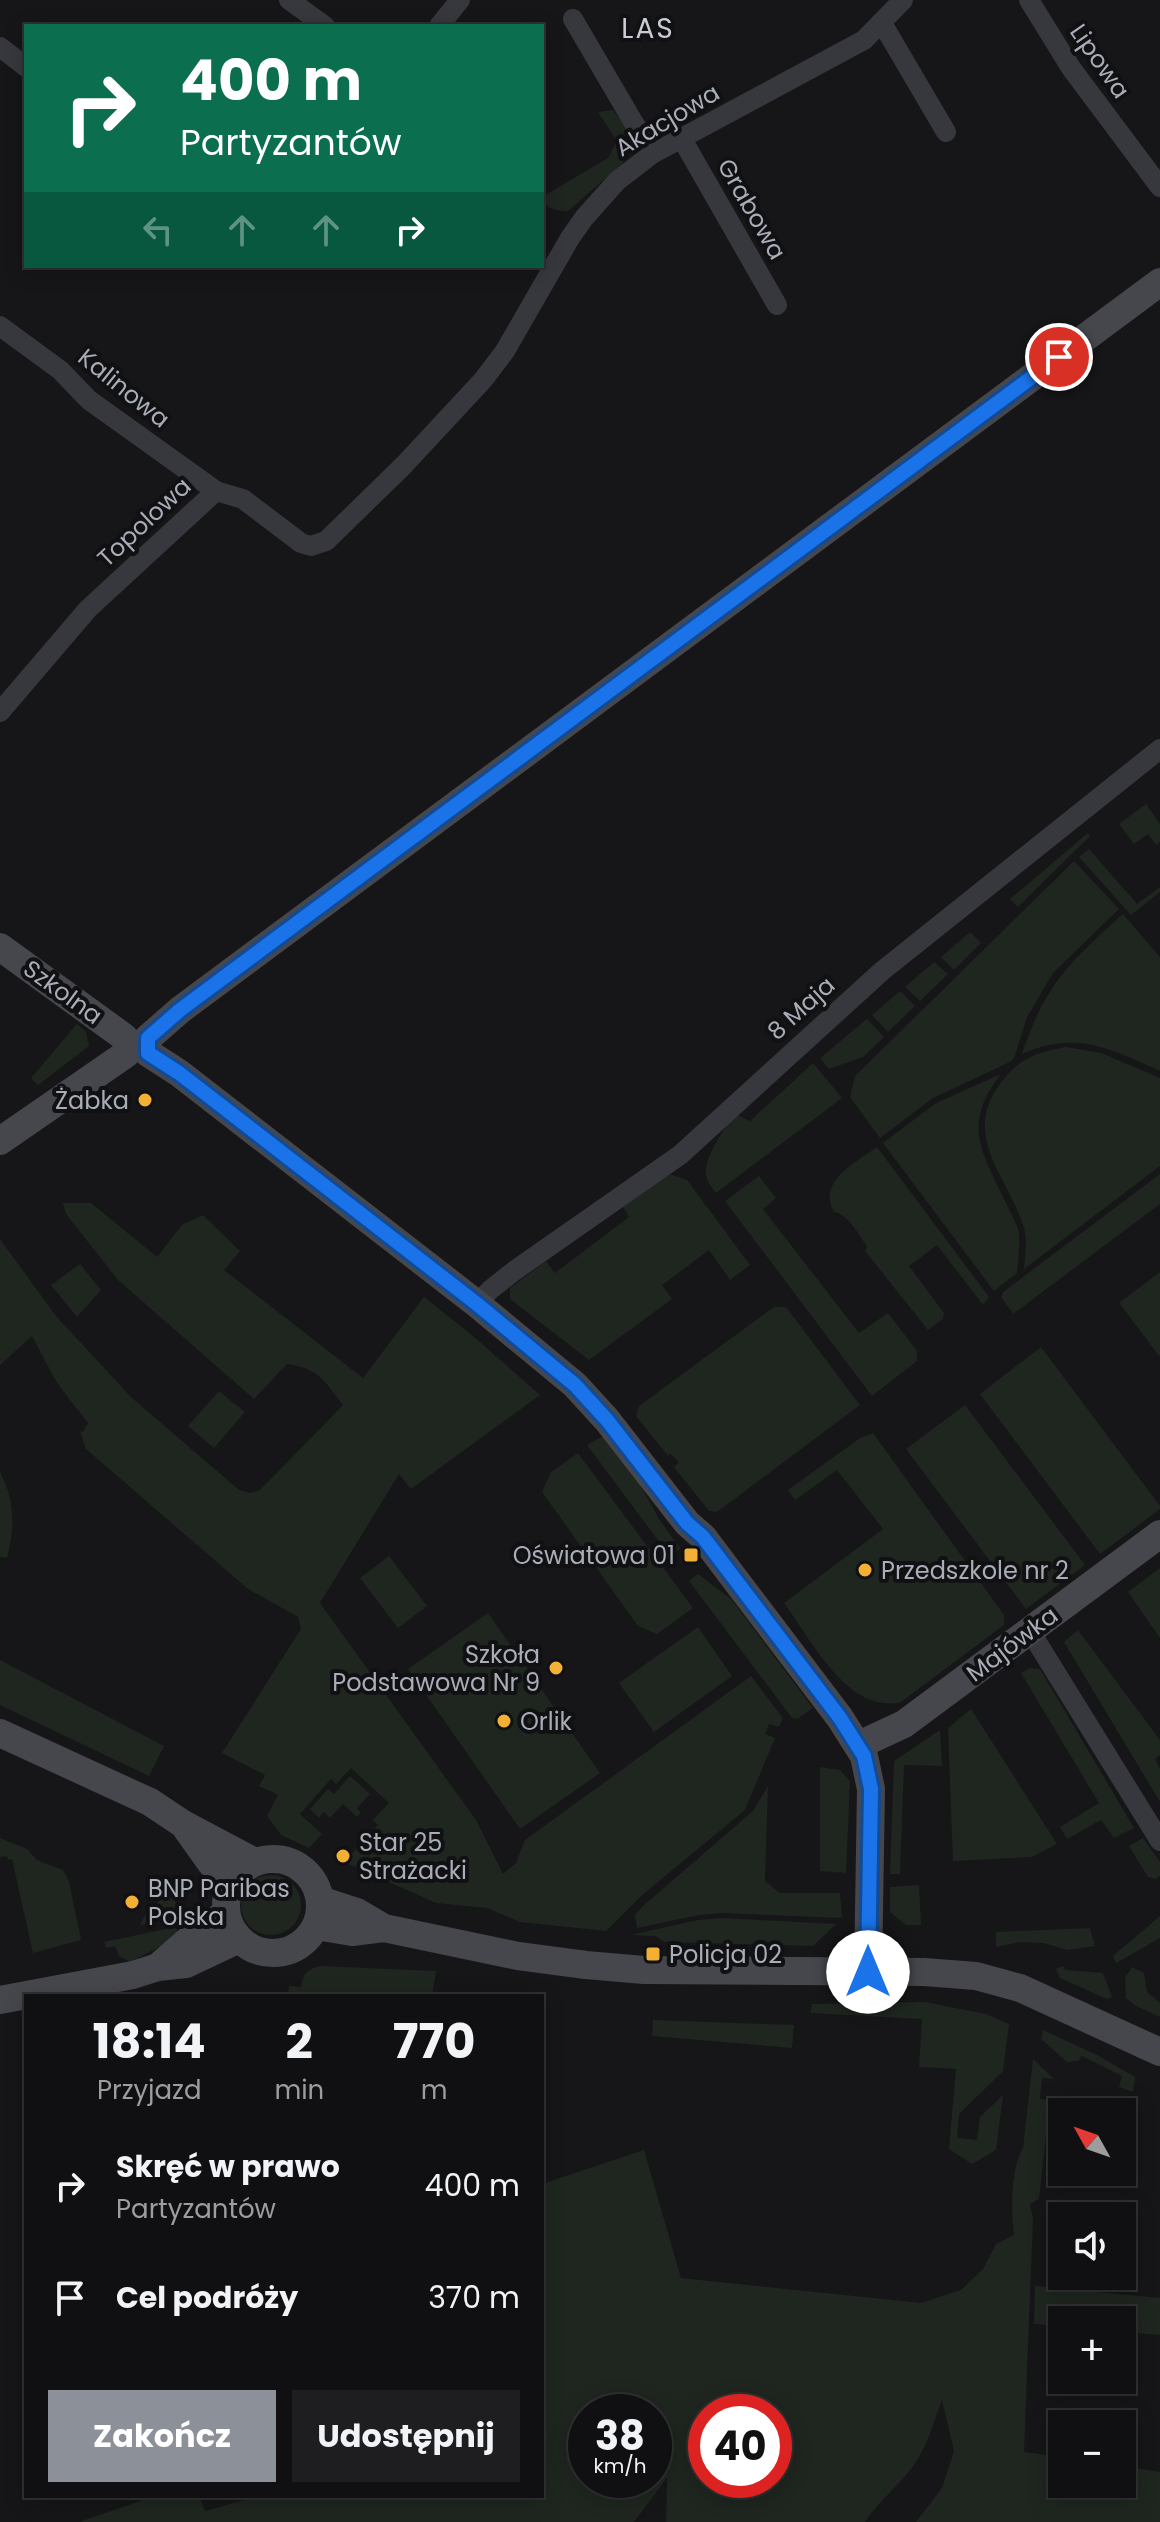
<!DOCTYPE html>
<html lang="pl">
<meta charset="utf-8">
<style>
body{margin:0;font-family:Poppins,sans-serif;background:#1e1e20;color:#f1f3f6;height:100vh;display:flex;flex-direction:column;font-size:30px;white-space:nowrap}
*{box-sizing:border-box;margin:0}
p{font-size:26px;color:#9c9d9f}
.icon{flex:none;width:44px;height:44px;fill:none;stroke:currentColor;stroke-width:2;stroke-linecap:round;stroke-linejoin:round}
.map{position:relative;flex:1;overflow:hidden}
.sheet{position:absolute;left:24px;top:1994px;width:520px;height:504px;display:flex;flex-direction:column;background:#101012;border-radius:0px;box-shadow:0 4px 20px #0003,0 0 0 2px #303032}
.sheet>*{flex:none}
.hud{position:absolute;left:24px;top:24px;width:520px;height:244px;border-radius:0px;box-shadow:0 4px 20px #0003,0 0 0 2px #303032;background:#0b6e4f;color:#fff;overflow:hidden}
.needle{width:52px;rotate:310deg}
.fabs{position:absolute;left:1048px;top:2098px;display:grid;gap:16px}
.fabs a{display:grid;place-items:center;width:88px;height:88px;border-radius:0px;background:#101012;box-shadow:0 4px 20px #0003,0 0 0 2px #303032;font-size:40px}
.speed{position:absolute;left:568px;top:2394px;display:flex;gap:16px;font-size:40px;font-weight:700;text-align:center}
.speed>*{display:grid;place-content:center;width:104px;height:104px;border-radius:50%;background:#101012;box-shadow:0 4px 20px #0003,0 0 0 2px #303032;line-height:1}
.speed small{font-size:20px;font-weight:400}
.speed .limit{border:12px solid #d22;background:#fff;color:#111}
.pin{position:absolute;display:grid;place-items:center;width:68px;height:68px;color:#fff;margin:-34px;border:4px solid #fff;border-radius:50%;box-shadow:0 2px 8px #0007}
.me{position:absolute;width:88px;margin:-44px;rotate:0deg;stroke-linejoin:round;filter:drop-shadow(0 0 6px #0008)}
.turn{display:flex;align-items:center;gap:28px;height:168px;padding:0 24px;font-size:36px}
.turn .icon{width:104px;height:104px;stroke-width:2.5}
.turn b{display:block;font-size:56px;line-height:68px}
.lanes{display:flex;align-items:center;height:76px;padding:0 24px;background:#0003;justify-content:center;gap:40px;direction:ltr}
.lanes .off{opacity:.35}
.eta{display:flex;justify-content:space-evenly;align-items:center;height:136px;text-align:center}
.eta b{font-size:48px;font-weight:700;line-height:56px}
.primary-button{display:flex;gap:16px;margin-top:auto;padding:16px 24px}
.primary-button a{flex:1;height:92px;border-radius:0px;background:#8c9099;color:#fff;font-size:32px;font-weight:700;line-height:92px;text-align:center}
.primary-button a+a{background:#1e1e20;color:#f1f3f6}
ul{padding:0;list-style:none}
li{display:flex;align-items:center;gap:24px;height:112px;padding:0 24px}
li div{flex:1}
li b{display:block;font-size:30px}
li em{font-style:normal}
.map>svg:first-child{display:block}
.green{fill:#1e261f;fill-rule:evenodd}
.lines{fill:none;stroke-linecap:round;stroke-linejoin:round}
.street{stroke:#37383d;stroke-width:20}
.secondary{stroke:#45474d;stroke-width:28}
.route-casing{stroke:#114b97;stroke-width:20}
.route{stroke:#1a73e8;stroke-width:14}
.poi-dot{fill:#f2b134;stroke:#111113;stroke-width:3}
.labels{text-anchor:middle;dominant-baseline:central;stroke-width:8;stroke-linejoin:round;paint-order:stroke}
.street-label{font-size:24px;fill:#a8adb8;stroke:#111113}
.poi-label{font-size:24px;fill:#a8adb8;stroke:#111113;text-anchor:start}
.quarter-label{font-size:28px;letter-spacing:2px;fill:#c9ccd4;stroke:#111113}
</style>
<div class="map">
<svg width="1160" height="2522" viewBox="0 0 1160 2522">
<rect width="100%" height="100%" fill="#161618"/>
<path class="green" d="M 613,110 L 625,126 L 631,141 L 623,163 L 568,211 C 557,211 545,209 542,197 L 608,158 L 617,141 L 598,112 Z
M 1146,804 L 1160,824 L 1160,842 L 1156,845 L 1148,834 L 1134,844 L 1119,824 Z
M 1088,833 L 1090,836 L 1018,907 L 1010,899 Z
M 1089,849 L 1137,904 L 1160,887 L 1160,892 L 1131,915 L 1079,857 Z
M 1074,861 L 1119,909 L 1053,973 L 1027,1017 L 1014,1058 L 1010,1062 L 933,1098 L 880,1138 L 850,1097 L 855,1076 Z
M 1123,914 L 1160,957 L 1160,1071 C 1111,1048 1074,1030 1022,1054 C 1045,984 1070,962 1123,914 Z
M 970,932 L 981,943 L 954,970 L 941,957 Z
M 934,962 L 948,974 L 920,1001 L 905,987 Z
M 900,991 L 915,1006 L 888,1032 L 872,1015 Z
M 867,1019 L 884,1037 L 863,1057 L 829,1069 L 820,1058 Z
M 77,1024 L 86,1032 L 89,1046 L 38,1085 L 31,1078 Z
M 1066,1047 L 1101,1053 L 1160,1078 L 1160,1166 L 1024,1269 C 1025,1255 1028,1238 1023,1225 C 1006,1173 960,1135 1002,1081 C 1022,1057 1035,1053 1066,1047 Z
M 813,1063 L 842,1098 L 716,1193 C 712,1187 707,1182 706,1175 C 703,1159 725,1127 735,1114 L 750,1121 Z
M 1001,1074 C 962,1123 981,1151 1005,1201 C 1009,1210 1015,1220 1018,1229 C 1021,1243 1018,1259 1017,1273 L 994,1291 L 883,1143 L 936,1103 Z
M 877,1147 L 989,1297 L 983,1305 L 937,1245 L 909,1266 L 944,1313 L 943,1319 L 928,1330 L 865,1251 L 867,1246 C 858,1234 849,1215 834,1212 C 817,1181 855,1163 877,1147 Z
M 667,1173 L 687,1180 L 750,1265 L 730,1280 L 709,1250 L 662,1285 L 672,1299 L 589,1360 L 510,1299 L 510,1288 L 546,1261 L 555,1273 L 629,1217 L 622,1205 Z
M 1160,1174 L 1160,1204 L 1013,1314 L 1001,1297 L 1003,1292 Z
M 759,1176 L 776,1198 L 763,1209 L 859,1333 L 888,1313 L 917,1351 L 917,1361 L 872,1396 L 725,1201 Z
M 63,1203 L 91,1203 L 157,1257 L 182,1225 L 203,1215 L 240,1251 L 224,1270 L 363,1378 L 424,1297 L 473,1336 L 540,1395 L 411,1489 L 399,1474 L 320,1603 L 476,1820 L 503,1874 L 516,1863 L 525,1840 L 751,1676 L 783,1718 L 779,1727 L 769,1724 L 765,1734 L 775,1738 L 745,1810 L 641,1896 L 606,1931 L 520,1922 L 487,1908 L 436,1903 L 344,1862 L 378,1825 L 373,1820 L 389,1803 L 351,1768 L 336,1784 L 331,1779 L 300,1814 L 322,1834 L 309,1848 L 281,1835 L 267,1816 L 278,1795 L 259,1786 L 265,1775 L 222,1753 L 301,1629 L 298,1617 L 248,1589 L 86,1449 L 80,1431 L 83,1432 L 88,1423 L 57,1383 L 32,1336 L 0,1365 L 0,1239 L 56,1316 L 131,1397 L 239,1490 L 250,1493 L 260,1490 L 343,1405 C 325,1382 319,1368 287,1364 L 254,1399 L 118,1280 L 66,1214 Z
M 80,1264 L 101,1290 L 77,1317 L 51,1285 Z
M 1160,1272 L 1160,1357 L 1119,1303 Z
M 774,1307 L 786,1307 L 860,1405 L 717,1512 L 709,1511 L 674,1467 L 679,1462 L 670,1453 L 668,1456 L 636,1416 L 639,1406 Z
M 1041,1347 L 1160,1506 L 1160,1509 L 1100,1554 L 980,1394 Z
M 219,1391 L 245,1412 L 214,1448 L 188,1426 Z
M 965,1405 L 1085,1565 L 1026,1609 L 906,1449 Z
M 873,1433 L 1004,1615 L 1004,1625 L 901,1702 C 849,1715 811,1640 784,1603 L 883,1529 L 837,1470 L 795,1500 L 788,1490 L 860,1438 Z
M 603,1436 L 628,1463 L 659,1519 L 680,1548 L 674,1554 L 669,1555 L 587,1445 Z
M 578,1453 L 693,1608 L 657,1634 L 638,1626 L 542,1492 L 551,1472 Z
M 0,1472 C 15,1500 15,1528 7,1558 L 0,1557 Z
M 389,1556 L 427,1606 L 398,1628 L 360,1578 Z
M 1160,1568 L 1160,1638 L 1128,1592 Z
M 698,1574 L 731,1599 L 813,1708 L 797,1719 L 792,1718 L 689,1581 Z
M 488,1613 L 600,1773 L 520,1829 L 408,1669 Z
M 698,1627 L 732,1676 L 654,1732 L 619,1683 Z
M 1078,1630 L 1160,1740 L 1160,1755 L 1155,1759 L 1160,1769 L 1160,1802 L 1064,1642 Z
M 0,1660 L 164,1746 L 149,1776 L 0,1705 Z
M 1030,1668 L 1040,1669 L 1134,1828 L 1114,1838 L 1101,1820 L 1067,1839 L 1060,1827 L 1099,1803 L 1021,1673 Z
M 971,1709 L 1057,1844 L 1032,1857 L 953,1861 L 948,1728 Z
M 940,1730 L 942,1766 L 904,1765 L 900,1874 L 890,1874 L 894,1761 Z
M 820,1767 L 840,1770 L 850,1781 L 846,1873 L 820,1871 Z
M 350,1776 L 370,1794 L 357,1808 L 361,1813 L 357,1817 L 343,1804 L 330,1818 L 324,1812 L 319,1818 L 310,1809 L 328,1789 L 334,1794 Z
M 768,1786 L 765,1881 L 780,1893 L 840,1893 L 842,1918 L 723,1913 L 699,1915 L 637,1928 L 635,1915 L 643,1906 L 753,1811 Z
M 0,1838 L 27,1849 L 37,1860 L 63,1870 L 69,1881 L 81,1940 L 33,1953 L 12,1859 L 8,1860 L 7,1856 L 0,1857 Z
M 1143,1838 L 1160,1862 L 1160,1876 L 1156,1879 L 1148,1877 L 1129,1846 Z
M241 1905a30 30 0 1 1 60 0a30 30 0 1 1-60 0Z
M 919,1885 L 921,1925 L 906,1925 L 890,1912 L 890,1887 Z
M 169,1893 L 181,1909 L 179,1917 L 140,1925 L 147,1911 Z
M 1160,1916 L 1160,1938 L 1116,1963 L 1113,1956 Z
M 722,1918 L 836,1924 L 813,1946 L 665,1942 L 655,1936 L 630,1935 L 698,1920 Z
M 175,1927 L 181,1936 L 130,1962 L 119,1956 L 115,1946 L 107,1948 L 104,1942 Z
M 1090,1928 L 1095,1946 L 1068,1950 L 1043,1943 L 1020,1942 L 996,1947 L 996,1932 Z
M 321,1966 L 436,1971 L 432,1996 L 288,1996 L 289,1986 L 301,1987 C 303,1973 308,1969 321,1966 Z
M 1063,1966 L 1065,1970 L 1103,1973 L 1112,1997 L 1107,1999 L 1060,1978 L 1056,1969 Z
M 1132,1967 L 1144,1973 L 1147,1992 L 1160,2003 L 1160,2017 L 1136,2006 L 1126,1998 L 1125,1978 Z
M 925,2002 L 986,2014 L 1009,2024 L 1003,2071 L 959,2114 L 957,2138 L 977,2140 L 980,2117 L 1003,2095 L 996,2150 L 972,2164 L 949,2149 L 956,2069 L 919,2067 L 922,2019 L 810,2013 L 812,2004 Z
M 653,2020 L 794,2025 L 792,2048 L 652,2036 Z
M 1043,2030 L 1097,2055 L 1135,2077 L 1133,2092 L 1119,2087 L 1122,2076 L 1082,2056 L 1078,2061 L 1067,2062 L 1041,2039 Z
M 1033,2059 L 1054,2079 L 1042,2078 L 1040,2099 L 1050,2100 L 1039,2199 L 1030,2204 L 1033,2218 L 1024,2452 L 1062,2457 L 1062,2484 L 1122,2484 L 1122,2466 L 1160,2472 L 1160,2522 L 916,2522 L 942,2488 L 954,2451 L 942,2400 C 933,2423 927,2449 911,2469 C 896,2488 878,2502 865,2522 L 666,2522 L 667,2478 L 634,2522 L 79,2522 L 155,2496 L 199,2496 L 205,2511 L 259,2496 L 542,2496 L 542,2184 L 644,2150 L 681,2278 L 921,2303 L 961,2290 L 983,2269 L 996,2244 L 1014,2235 C 1011,2210 1010,2171 1023,2148 ZM 654,2412 L 654,2480 L 586,2480 L 586,2412 ZM 706,2412 L 774,2412 L 774,2480 L 706,2480 Z
M 1035,2286 L 1160,2298 L 1160,2335 L 1122,2332 L 1122,2320 L 1062,2320 L 1062,2326 L 1034,2324 Z"/>
<g class="lines">
<path class="street" d="M 289,0 L 325,26
M 1029,0 L 1071,68 L 1160,187
M 573,19 L 652,154
M 882,23 L 946,132
M 439,26 L 460,0
M 0,47 L 26,67
M 682,139 L 777,305
M 0,326 L 60,370 L 89,400 L 216,491
M 0,712 L 88,609 L 216,491 L 243,499 L 301,543 L 311,546 L 326,541 L 403,466 L 483,380 L 505,351 L 570,238 L 584,218 L 617,181 L 652,154 L 864,40 L 903,0
M 477,1304 L 490,1290 L 514,1271 L 680,1155 L 882,971 L 1160,749
M 1030,1631 L 1160,1841"/>
<path class="secondary" d="M 0,947 L 124,1037
M 148,1038 L 180,1010 L 1160,282
M 148,1053 L 179,1073 L 477,1304 L 575,1385 L 607,1420 L 687,1523 L 703,1537 L 840,1718 L 864,1756 L 871,1789 L 868,1972
M 0,1141 L 126,1054
M 0,1733 L 150,1802 L 183,1824 L 255,1862
M 859,1745 L 904,1724 L 1160,1534
M 186,1828 L 211,1863 L 232,1883
M226 1906a47 47 0 1 1 94 0a47 47 0 1 1-94 0Z
M 320,1900 L 357,1912 L 384,1928 L 518,1956 L 586,1965 L 644,1970 L 924,1972 L 976,1976 L 1020,1988 L 1160,2052
M 316,1926 L 352,1932 L 384,1928
M 159,1966 L 191,1938 L 226,1913
M 0,2000 L 133,1975 L 158,1967 L 186,1964 L 239,1939"/>
</g>
<g class="lines">
<defs>
<path id="route" d="M 868,1972 L 871,1789 L 864,1756 L 840,1718 L 703,1537 L 687,1523 L 607,1420 L 575,1385 L 477,1304 L 179,1073 L 148,1053 L 148,1038 L 180,1010 L 1059,357"/>
</defs>
<use href="#route" class="route-casing"/>
<use href="#route" class="route"/>
</g>
<g class="poi-dot">
<circle cx="145" cy="1100" r="8"/>
<rect x="683" y="1547" width="16" height="16" rx="4"/>
<circle cx="865" cy="1570" r="8"/>
<circle cx="556" cy="1668" r="8"/>
<circle cx="504" cy="1721" r="8"/>
<circle cx="343" cy="1856" r="8"/>
<circle cx="132" cy="1902" r="8"/>
<rect x="645" y="1946" width="16" height="16" rx="4"/>
</g>
<g class="labels">
<g class="street-label">
<text transform="translate(1100 61) rotate(55)">Lipowa</text>
<text transform="translate(667 120) rotate(-31)">Akacjowa</text>
<text transform="translate(752 209) rotate(60)">Grabowa</text>
<text transform="translate(124 388) rotate(39)">Kalinowa</text>
<text transform="translate(144 522) rotate(-43)">Topolowa</text>
<text transform="translate(63 992) rotate(36)">Szkolna</text>
<text transform="translate(801 1008) rotate(-42)">8 Maja</text>
<text transform="translate(1012 1644) rotate(-37)">Majówka</text>
</g>
<g class="poi-label">
<text x="129" y="1100" text-anchor="end">Żabka</text>
<text x="675" y="1555" text-anchor="end">Oświatowa 01</text>
<text x="881" y="1570">Przedszkole nr 2</text>
<text x="540" y="1654" text-anchor="end">Szkoła<tspan x="540" dy="28">Podstawowa Nr 9</tspan></text>
<text x="520" y="1721">Orlik</text>
<text x="359" y="1842">Star 25<tspan x="359" dy="28">Strażacki</tspan></text>
<text x="148" y="1888">BNP Paribas<tspan x="148" dy="28">Polska</tspan></text>
<text x="669" y="1954">Policja 02</text>
</g>
<g class="quarter-label">
<text x="648" y="28">LAS</text>
</g>
</g>
</svg>
<div class="fabs">
<a><svg class="needle" viewBox="-14 -14 28 28"><path d="M0-13l5 13h-10z" fill="#e53935"/><path d="M0 13l5-13h-10z" fill="#9c9d9f"/></svg></a>
<a><svg class="icon" aria-label="sound" viewBox="0 0 24 24"><path d="M4 9h4l5-4v14l-5-4H4zM17 9q2 3 0 6"/></svg></a>
<a>+</a>
<a>−</a>
</div>
<div class="speed"><div>38<small>km/h</small></div><div class="limit">40</div></div>
<div class="pin" style="left:1059px;top:357px;background:#d93025"><svg class="icon" aria-label="arrive" viewBox="0 0 24 24"><path d="M6 21V4h12l-3 4 3 4H6"/></svg></div>
<svg class="me" style="left:868px;top:1972px" viewBox="-20 -20 40 40"><circle r="19" fill="#fff"/><path d="M0-13L10 11 0 6-10 11z" fill="#1a73e8"/></svg>
<div class="hud">
<div class="turn"><svg class="icon" aria-label="right" viewBox="0 0 24 24"><path d="M7 20v-9h11M14 6l5 5-5 5"/></svg><div><b>400 m</b>Partyzantów</div></div>
<div class="lanes"><svg class="icon off" aria-label="left" viewBox="0 0 24 24"><path d="M17 20v-9H6M10 6l-5 5 5 5"/></svg><svg class="icon off" aria-label="ahead" viewBox="0 0 24 24"><path d="M12 20V5M6 11l6-6 6 6"/></svg><svg class="icon off" aria-label="ahead" viewBox="0 0 24 24"><path d="M12 20V5M6 11l6-6 6 6"/></svg><svg class="icon" aria-label="right" viewBox="0 0 24 24"><path d="M7 20v-9h11M14 6l5 5-5 5"/></svg></div>
</div>
<section class="sheet">
<div class="eta">
<div><b>18:14</b><p>Przyjazd</p></div>
<div><b>2</b><p>min</p></div>
<div><b>770</b><p>m</p></div>
</div>
<ul>
<li><svg class="icon" aria-label="right" viewBox="0 0 24 24"><path d="M7 20v-9h11M14 6l5 5-5 5"/></svg><div><b>Skręć w prawo</b><p>Partyzantów</p></div><em>400 m</em></li>
<li><svg class="icon" aria-label="arrive" viewBox="0 0 24 24"><path d="M6 21V4h12l-3 4 3 4H6"/></svg><div><b>Cel podróży</b></div><em>370 m</em></li>
</ul>
<div class="primary-button"><a>Zakończ</a><a>Udostępnij</a></div>
</section>
</div>
